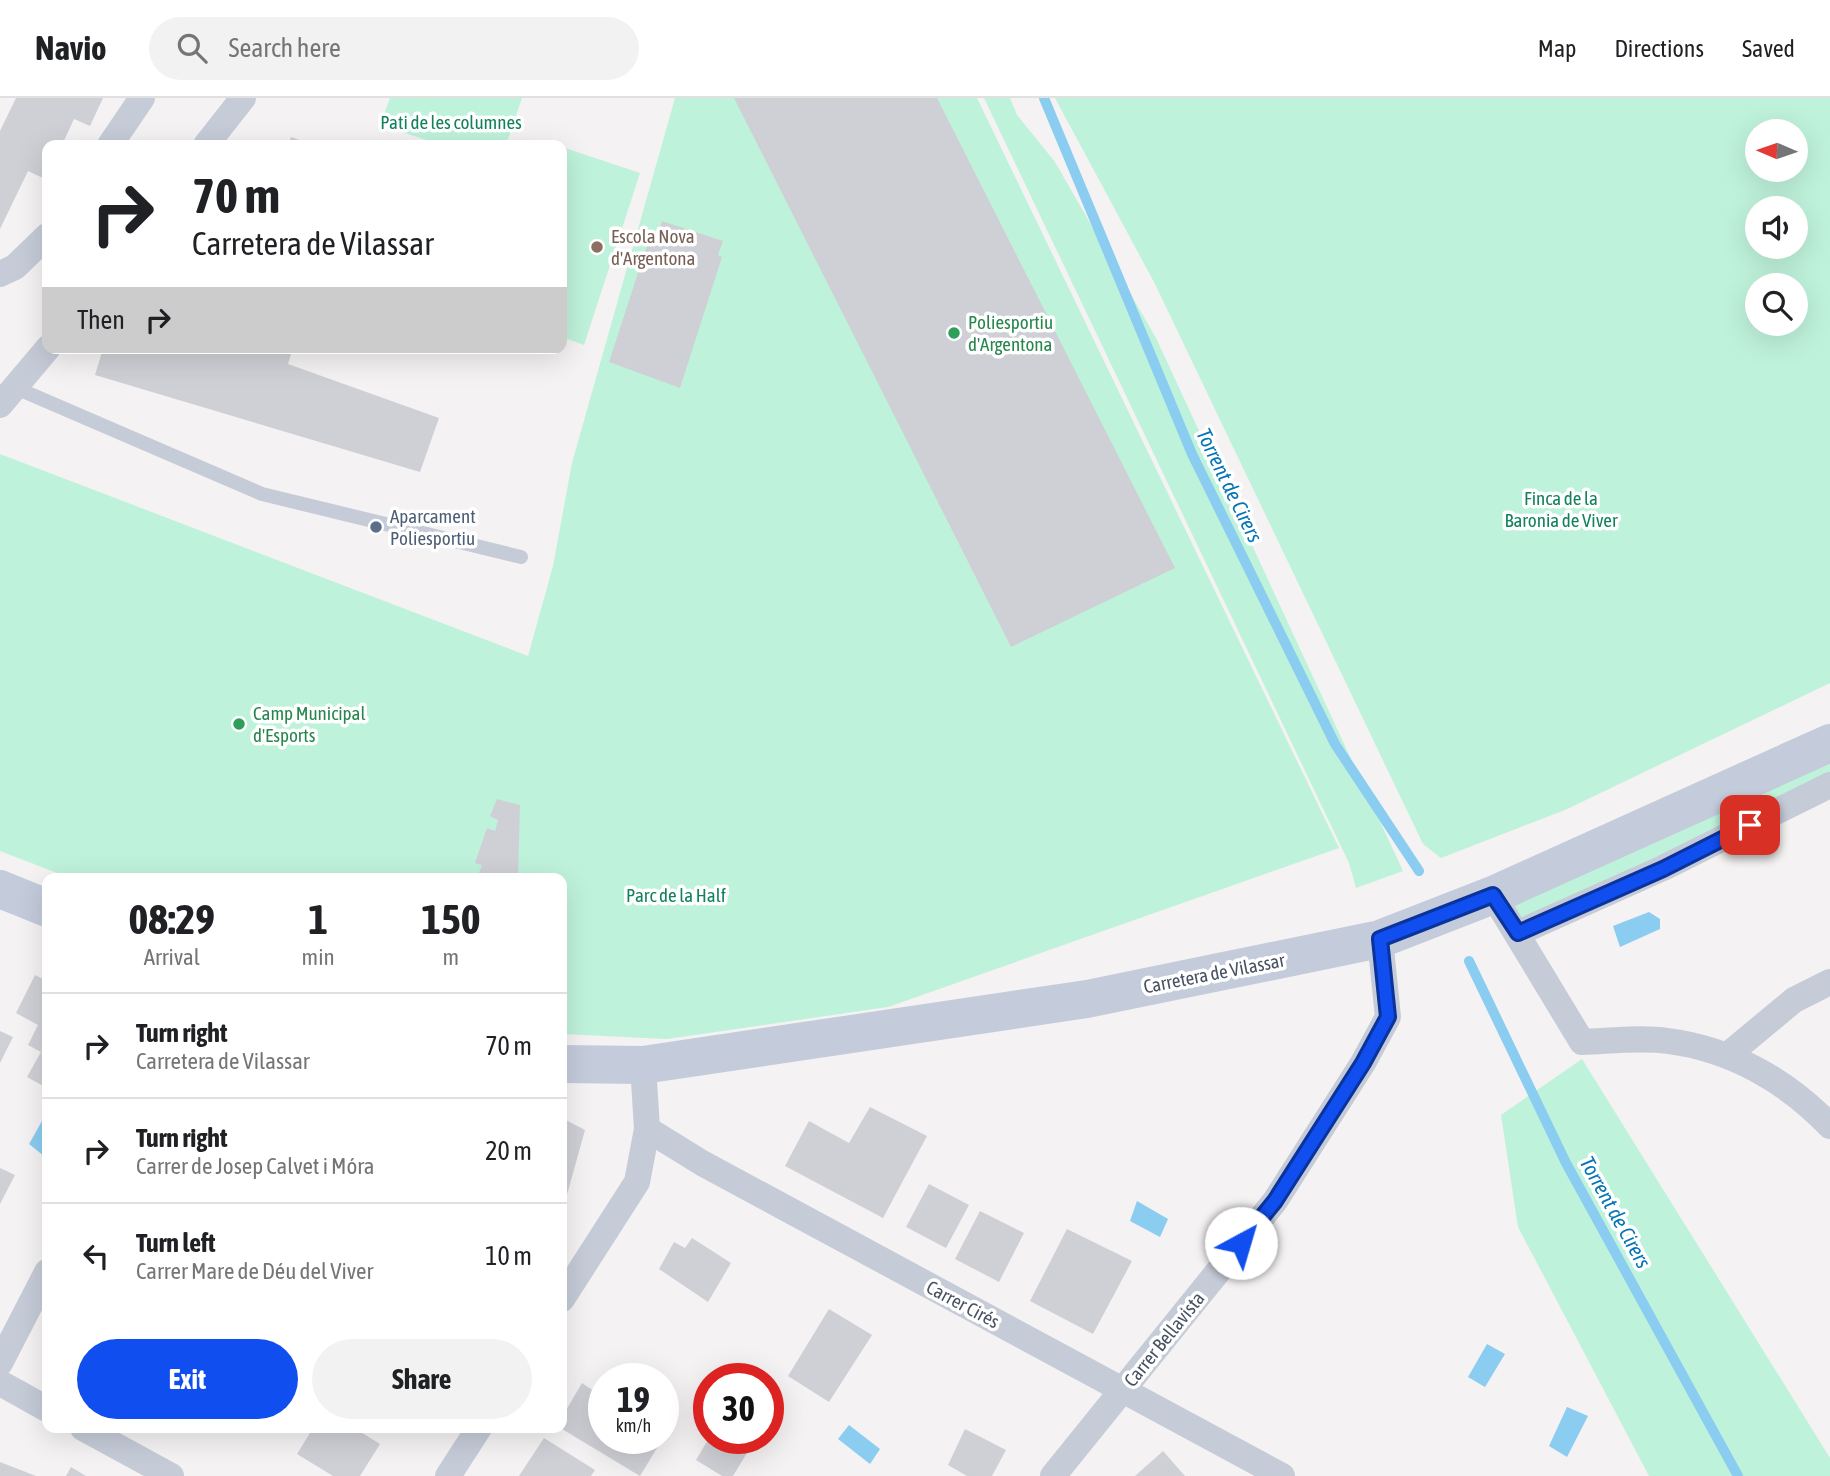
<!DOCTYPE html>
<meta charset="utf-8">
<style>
body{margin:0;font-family:"Asap Condensed",sans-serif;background:#f2f2f2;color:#202124;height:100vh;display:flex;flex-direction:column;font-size:26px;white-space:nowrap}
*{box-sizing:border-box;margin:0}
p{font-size:23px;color:#757577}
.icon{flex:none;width:38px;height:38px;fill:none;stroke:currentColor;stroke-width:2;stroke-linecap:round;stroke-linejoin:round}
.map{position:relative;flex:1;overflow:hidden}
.details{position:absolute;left:42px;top:775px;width:525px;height:560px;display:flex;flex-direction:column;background:#fff;border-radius:14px;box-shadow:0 7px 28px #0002}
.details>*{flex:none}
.banner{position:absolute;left:42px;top:42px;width:525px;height:214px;border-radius:14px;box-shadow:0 7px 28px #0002;background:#fff;color:#202124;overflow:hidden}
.needle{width:46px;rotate:272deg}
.buttons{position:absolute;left:1745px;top:21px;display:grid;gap:14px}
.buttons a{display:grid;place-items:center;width:63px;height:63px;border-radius:50%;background:#fff;box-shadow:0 7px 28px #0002;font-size:35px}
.speed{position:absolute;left:588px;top:1265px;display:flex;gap:14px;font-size:35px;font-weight:700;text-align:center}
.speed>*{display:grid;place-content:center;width:91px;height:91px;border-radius:50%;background:#fff;box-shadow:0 7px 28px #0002;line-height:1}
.speed small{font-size:18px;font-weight:400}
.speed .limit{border:10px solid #d22;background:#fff;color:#111}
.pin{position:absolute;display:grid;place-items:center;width:60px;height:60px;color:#fff;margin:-30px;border-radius:14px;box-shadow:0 4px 10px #0006}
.me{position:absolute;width:77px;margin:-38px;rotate:39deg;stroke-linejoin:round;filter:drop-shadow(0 0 5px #0008)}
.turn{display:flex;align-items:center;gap:24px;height:147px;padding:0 35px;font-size:32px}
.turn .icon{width:91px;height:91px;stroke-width:2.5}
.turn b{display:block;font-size:49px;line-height:60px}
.then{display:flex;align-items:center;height:66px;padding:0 35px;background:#0003;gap:14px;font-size:26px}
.eta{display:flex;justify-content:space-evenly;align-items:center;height:119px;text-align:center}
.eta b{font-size:42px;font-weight:700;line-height:49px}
.action{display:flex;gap:14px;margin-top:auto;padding:14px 35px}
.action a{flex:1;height:80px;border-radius:42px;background:#104eef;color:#fff;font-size:28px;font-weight:700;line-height:80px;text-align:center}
.action a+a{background:#f2f2f2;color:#202124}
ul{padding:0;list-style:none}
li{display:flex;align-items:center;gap:21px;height:105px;padding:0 35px;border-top:2px solid #e0e0e0}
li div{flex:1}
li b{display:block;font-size:26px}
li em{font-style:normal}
header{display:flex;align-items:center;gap:42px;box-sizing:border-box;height:98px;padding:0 35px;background:#fff;border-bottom:2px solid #e0e0e0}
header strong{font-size:33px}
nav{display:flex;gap:38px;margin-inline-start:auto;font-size:24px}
.search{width:490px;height:63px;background:#f2f2f2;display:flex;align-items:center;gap:18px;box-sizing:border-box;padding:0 24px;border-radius:38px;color:#757577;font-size:26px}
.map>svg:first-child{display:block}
.green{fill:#bff2db;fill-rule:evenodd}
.water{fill:#8bccf1}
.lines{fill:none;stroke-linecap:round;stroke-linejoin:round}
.stream{stroke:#8bccf1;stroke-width:10}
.building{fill:#ced0d6}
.lane{stroke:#c5cbd7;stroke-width:14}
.street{stroke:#c5cbd7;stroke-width:26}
.secondary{stroke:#c4cbdb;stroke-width:38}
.route-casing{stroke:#0a339b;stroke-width:18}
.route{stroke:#104eef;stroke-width:12}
.education-dot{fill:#8d6e63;stroke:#fff;stroke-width:2.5}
.leisure-dot{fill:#2e9e5b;stroke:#fff;stroke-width:2.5}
.service-dot{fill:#5c6f8a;stroke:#fff;stroke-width:2.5}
.labels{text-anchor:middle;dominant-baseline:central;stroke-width:7;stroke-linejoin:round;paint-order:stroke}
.park-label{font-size:19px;fill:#13825c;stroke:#fff}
.education-label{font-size:19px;fill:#785e54;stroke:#fff;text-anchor:start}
.leisure-label{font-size:19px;fill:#27864d;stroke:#fff;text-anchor:start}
.service-label{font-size:19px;fill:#4e5e75;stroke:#fff;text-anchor:start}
.street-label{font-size:19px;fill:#485161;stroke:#fff}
.water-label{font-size:21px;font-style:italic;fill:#0575b7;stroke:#fff}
</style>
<header>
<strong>Navio</strong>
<div class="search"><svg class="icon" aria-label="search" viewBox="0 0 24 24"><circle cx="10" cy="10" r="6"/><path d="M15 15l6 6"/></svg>Search here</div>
<nav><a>Map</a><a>Directions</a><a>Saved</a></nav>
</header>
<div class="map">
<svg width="1830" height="1378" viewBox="0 0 1830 1378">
<rect width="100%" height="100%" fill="#f4f2f2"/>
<path class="green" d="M 390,0 L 522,0 L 506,47 L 442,47 L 380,27 Z
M 675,0 L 977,0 L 1339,750 L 888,909 L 667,941 L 562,936 L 562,780 L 70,780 L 0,753 L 0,356 L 528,558 L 553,468 L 572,365 Z
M 984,0 L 1010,0 L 1017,17 L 1055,64 L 1156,240 L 1403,773 L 1356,790 L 1349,765 Z
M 1055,0 L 1830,0 L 1830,585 L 1565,712 L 1441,760 L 1423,746 L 1155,186 ZM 1796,33 L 1796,72 L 1757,72 L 1757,33 ZM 1796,110 L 1796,149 L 1757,149 L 1757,110 ZM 1796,187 L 1796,226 L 1757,226 L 1757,187 Z
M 562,49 L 640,75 L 584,247 L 562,239 Z
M 1830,645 L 1830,687 L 1518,835 L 1493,797 Z
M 1582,961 L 1830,1360 L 1830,1378 L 1649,1378 L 1518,1129 L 1501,1017 Z"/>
<path class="water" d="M 1649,814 L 1660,821 L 1660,831 L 1620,849 L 1613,828 Z
M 46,1016 L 47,1054 L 44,1058 L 29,1046 Z
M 1137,1103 L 1168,1121 L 1160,1139 L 1130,1123 Z
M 1487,1246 L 1505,1256 L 1485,1289 L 1468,1279 Z
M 1567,1309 L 1588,1318 L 1567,1359 L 1549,1348 Z
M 849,1327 L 880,1351 L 870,1366 L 838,1341 Z"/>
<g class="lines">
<path class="stream" d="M 1044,0 L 1192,356 L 1335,646 L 1419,773
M 1469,863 L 1566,1065 L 1738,1378"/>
</g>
<path class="building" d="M 16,0 L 103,0 L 90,28 L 74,21 L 62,47 L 47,47 L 45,81 L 28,73 L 0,131 L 0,33 Z
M 734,0 L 937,0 L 1175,470 L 1011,549 Z
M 291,39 L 313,47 L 288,47 Z
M 662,123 L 723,143 L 718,157 L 722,159 L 680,290 L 609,264 L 651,135 L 657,137 Z
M 91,250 L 293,250 L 288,266 L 439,320 L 420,374 L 95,277 L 102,254 Z
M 497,701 L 520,707 L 518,780 L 477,780 L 482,767 L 475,765 L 487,730 L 495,733 L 498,722 L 490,718 Z
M 35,877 L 47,883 L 47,990 L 27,979 L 41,954 L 28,947 L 38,927 L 16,915 Z
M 0,933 L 13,939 L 0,965 Z
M 870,1009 L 927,1038 L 883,1120 L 785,1068 L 809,1023 L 849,1045 Z
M 562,1020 L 585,1032 L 563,1111 L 562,1111 Z
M 0,1070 L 15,1077 L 0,1106 Z
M 929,1086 L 969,1107 L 946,1150 L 906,1129 Z
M 980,1113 L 1024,1135 L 999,1184 L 955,1161 Z
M 1067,1131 L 1132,1163 L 1093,1236 L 1030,1203 Z
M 692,1140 L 731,1165 L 708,1204 L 659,1171 L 674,1144 L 685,1150 Z
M 829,1211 L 872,1237 L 829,1304 L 788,1278 Z
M 582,1285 L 604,1300 L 604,1340 L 663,1340 L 640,1378 L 562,1331 L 562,1319 Z
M 313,1330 L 354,1330 L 380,1346 L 360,1378 L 333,1378 L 297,1356 Z
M 965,1331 L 1006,1352 L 992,1378 L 967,1378 L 948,1367 Z
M 544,1340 L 595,1372 L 591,1378 L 519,1378 Z
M 709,1340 L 756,1340 L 733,1378 L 722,1378 L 696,1362 Z
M 1163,1353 L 1185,1378 L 1135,1378 Z
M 0,1364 L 36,1378 L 0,1378 Z
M 71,1369 L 86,1378 L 66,1378 Z"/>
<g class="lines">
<path class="lane" d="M 16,290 L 262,396 L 521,459"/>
<path class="street" d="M 110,47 L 142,0
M 206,47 L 243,0
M 0,176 L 15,169 L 47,138
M 0,307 L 48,250
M 1493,797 L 1582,944 C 1610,943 1641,939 1668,943 C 1731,951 1787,983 1830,1028
M 1518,835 L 1663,770 L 1830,687
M 1729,956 L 1794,902 L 1830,884
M 647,1031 L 702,1065 L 1282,1378
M 562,1201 L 637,1084 L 647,1031 L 643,967
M 0,1265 L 47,1174
M 0,1285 L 47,1311
M 83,1330 L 171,1378
M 448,1378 L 479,1330
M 1053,1378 L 1275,1103 L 1363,965 L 1388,919 L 1380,841"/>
<path class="secondary" d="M 0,791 L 47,810
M 562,966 L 643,967 L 1087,901 L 1380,841 L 1493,797 L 1830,645"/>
</g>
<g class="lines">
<defs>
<path id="route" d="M 1241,1145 L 1275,1103 L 1363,965 L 1388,919 L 1380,841 L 1493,797 L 1518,835 L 1663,771 L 1750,727"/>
</defs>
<use href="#route" class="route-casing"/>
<use href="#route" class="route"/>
</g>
<circle class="education-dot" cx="597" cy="149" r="7"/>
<g class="leisure-dot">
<circle cx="954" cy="235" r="7"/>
<circle cx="239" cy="626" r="7"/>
</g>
<circle class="service-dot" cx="376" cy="429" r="7"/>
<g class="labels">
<g class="park-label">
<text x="451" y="24">Pati de les columnes</text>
<text x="1561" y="400">Finca de la<tspan x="1561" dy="22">Baronia de Viver</tspan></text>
<text x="676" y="797">Parc de la Half</text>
</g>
<g class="education-label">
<text x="611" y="138">Escola Nova<tspan x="611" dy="22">d'Argentona</tspan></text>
</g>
<g class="leisure-label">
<text x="968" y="224">Poliesportiu<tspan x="968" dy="22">d'Argentona</tspan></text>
<text x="253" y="615">Camp Municipal<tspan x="253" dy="22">d'Esports</tspan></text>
</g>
<g class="service-label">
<text x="390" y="418">Aparcament<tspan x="390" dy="22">Poliesportiu</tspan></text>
</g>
<g class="street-label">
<text transform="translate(1214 875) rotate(-11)">Carretera de Vilassar</text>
<text transform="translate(963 1206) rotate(28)">Carrer Cirés</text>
<text transform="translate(1164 1241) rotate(-51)">Carrer Bellavista</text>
</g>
<g class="water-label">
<text transform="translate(1230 387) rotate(64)">Torrent de Cirers</text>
<text transform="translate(1616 1114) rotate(61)">Torrent de Cirers</text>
</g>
</g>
</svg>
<div class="buttons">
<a><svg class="needle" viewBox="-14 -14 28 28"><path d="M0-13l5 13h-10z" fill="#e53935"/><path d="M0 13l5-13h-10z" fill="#757577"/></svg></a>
<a><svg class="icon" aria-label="sound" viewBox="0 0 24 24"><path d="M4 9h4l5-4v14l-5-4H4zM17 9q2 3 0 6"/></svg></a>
<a><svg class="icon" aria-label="search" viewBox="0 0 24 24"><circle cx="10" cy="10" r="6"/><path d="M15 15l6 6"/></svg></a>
</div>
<div class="speed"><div>19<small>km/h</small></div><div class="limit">30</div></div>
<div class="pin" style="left:1750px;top:727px;background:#d93025"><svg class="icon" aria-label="arrive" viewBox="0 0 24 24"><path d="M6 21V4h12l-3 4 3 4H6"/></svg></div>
<svg class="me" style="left:1241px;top:1145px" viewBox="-20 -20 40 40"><circle r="19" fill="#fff"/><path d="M0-13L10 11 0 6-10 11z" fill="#104eef"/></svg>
<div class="banner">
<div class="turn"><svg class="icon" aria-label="right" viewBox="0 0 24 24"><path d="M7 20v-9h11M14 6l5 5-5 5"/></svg><div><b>70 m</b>Carretera de Vilassar</div></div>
<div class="then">Then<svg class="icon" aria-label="right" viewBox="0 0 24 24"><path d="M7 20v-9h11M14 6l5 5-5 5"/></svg></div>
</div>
<section class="details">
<div class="eta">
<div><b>08:29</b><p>Arrival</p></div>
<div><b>1</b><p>min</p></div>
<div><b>150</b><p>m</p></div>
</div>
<ul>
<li><svg class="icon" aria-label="right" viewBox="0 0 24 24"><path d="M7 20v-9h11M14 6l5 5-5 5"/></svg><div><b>Turn right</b><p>Carretera de Vilassar</p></div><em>70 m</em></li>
<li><svg class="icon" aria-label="right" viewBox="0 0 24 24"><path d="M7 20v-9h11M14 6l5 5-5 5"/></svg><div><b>Turn right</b><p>Carrer de Josep Calvet i Móra</p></div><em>20 m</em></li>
<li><svg class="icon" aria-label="left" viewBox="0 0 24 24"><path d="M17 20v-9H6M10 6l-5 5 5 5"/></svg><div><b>Turn left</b><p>Carrer Mare de Déu del Viver</p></div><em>10 m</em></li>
</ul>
<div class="action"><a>Exit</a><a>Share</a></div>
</section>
</div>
